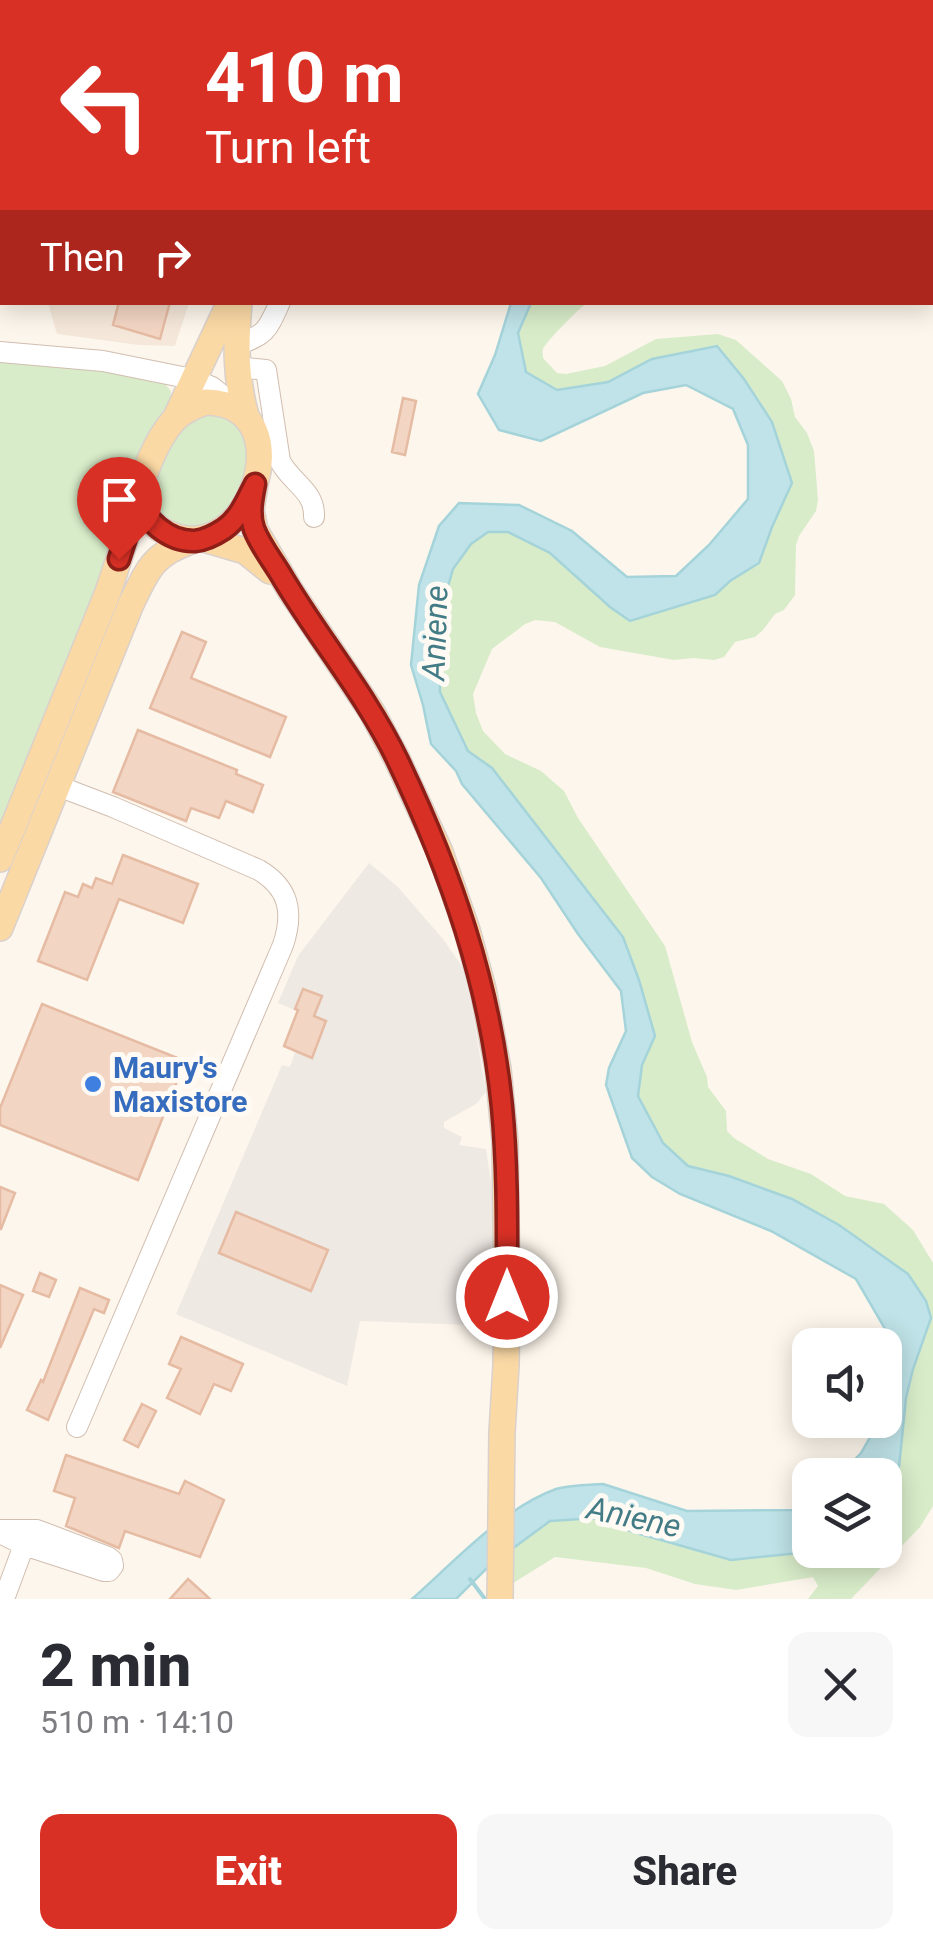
<!DOCTYPE html>
<meta charset="utf-8">
<style>
body{margin:0;font-family:Roboto,sans-serif;background:#f7f7f7;color:#2b2b33;height:100vh;display:flex;flex-direction:column;font-size:38px;white-space:nowrap}
*{box-sizing:border-box;margin:0}
p{font-size:32px;color:#7c7c81}
.icon{flex:none;width:55px;height:55px;fill:none;stroke:currentColor;stroke-width:2;stroke-linecap:round;stroke-linejoin:round}
.map{position:relative;height:1599px;overflow:hidden}
.details{display:flex;flex-direction:column;background:#fff;flex:1}
.details>*{flex:none}
.banner{position:absolute;left:0px;top:0px;width:935px;height:305px;box-shadow:0 5px 25px #0003;background:#d93025;color:#fff;overflow:hidden}
.tools{position:absolute;left:792px;top:1328px;display:grid;gap:20px}
.tools a{display:grid;place-items:center;width:110px;height:110px;border-radius:20px;background:#fff;box-shadow:0 5px 25px #0003;font-size:50px}
.pin{position:absolute;display:grid;place-items:center;width:85px;height:85px;color:#fff;margin:-102px -42px;border-radius:50% 50% 50% 0;rotate:-45deg;box-shadow:0 0 10px #0007}
.pin .icon{rotate:45deg}
.me{position:absolute;width:110px;margin:-55px;rotate:0deg;stroke-linejoin:round;filter:drop-shadow(0 0 8px #0008)}
.turn{display:flex;align-items:center;gap:35px;height:210px;padding:0 40px;font-size:45px}
.turn .icon{width:130px;height:130px;stroke-width:2.5}
.turn b{display:block;font-size:70px;line-height:85px}
.then{display:flex;align-items:center;height:95px;padding:0 40px;background:#0003;gap:20px;font-size:38px}
.round{display:grid;place-items:center;flex:none;width:105px;height:105px;border-radius:20px;background:#f7f7f7}
.head{display:flex;align-items:center;justify-content:space-between;height:170px;padding:0 40px}
h1{font-size:60px;font-weight:800;line-height:75px}
.cta{display:flex;gap:20px;margin-top:auto;padding:20px 40px}
.cta a{flex:1;height:115px;border-radius:20px;background:#d93025;color:#fff;font-size:40px;font-weight:800;line-height:115px;text-align:center}
.cta a+a{background:#f7f7f7;color:#2b2b33}
.map>svg:first-child{display:block}
.residential{fill:#f5e8da}
.industrial{fill:#efe9e4}
.green{fill:#d8ecc9}
.water{fill:#bfe3e8;stroke:#a5d3da;stroke-width:2.5}
.lines{fill:none;stroke-linecap:round;stroke-linejoin:round}
.stream{stroke:#a5d3da;stroke-width:4}
.building{fill:#f3d5c3;stroke:#e6bba3;stroke-width:2.5}
.minor-casing{stroke:#d1beb0;stroke-width:22}
.major-casing{stroke:#dad1cd;stroke-width:28}
.minor{stroke:#fff;stroke-width:20}
.major{stroke:#fbd9a5;stroke-width:25}
.route-casing{stroke:#8d1f18;stroke-width:25}
.route{stroke:#d93025;stroke-width:18}
.shop-dot{fill:#3f7fe0;stroke:#fffaf3;stroke-width:4}
.labels{text-anchor:middle;dominant-baseline:central;stroke-width:10;stroke-linejoin:round;paint-order:stroke}
.shop-label{font-size:30px;font-weight:bold;fill:#366cbe;stroke:#fffaf3;text-anchor:start}
.water-label{font-size:32px;font-style:italic;fill:#437c86;stroke:#fffaf3}
</style>
<div class="map">
<svg width="933" height="1599" viewBox="0 0 933 1599">
<rect width="100%" height="100%" fill="#fdf6ec"/>
<path class="residential" d="M 48,303 L 189,303 L 175,346 L 139,345 L 57,334 Z"/>
<path class="industrial" d="M 369,863 L 397,886 L 443,939 L 466,972 L 486,1092 L 476,1104 L 444,1122 L 444,1128 L 462,1137 L 459,1145 L 486,1149 L 495,1209 L 488,1291 L 496,1297 L 493,1326 L 360,1321 L 347,1386 L 176,1314 L 282,1065 L 290,1067 L 295,1052 L 284,1046 L 297,1011 L 278,1003 L 298,956 Z"/>
<path class="green" d="M 531,303 L 587,303 C 580,307 545,343 543,349 C 542,352 543,355 543,358 L 557,373 L 566,374 L 605,366 L 656,339 L 718,334 L 736,340 L 782,381 L 791,399 L 795,417 L 807,433 L 814,451 L 818,500 L 816,511 L 799,536 L 796,545 L 795,595 L 784,610 L 775,614 L 763,630 L 755,637 L 735,642 L 724,657 L 714,660 L 693,658 L 674,660 L 600,647 L 555,622 L 535,620 L 525,624 L 492,649 L 473,694 L 476,713 L 483,731 L 505,754 L 541,771 L 564,791 L 578,818 L 665,946 L 692,1042 L 707,1077 L 708,1087 L 726,1111 L 727,1131 L 734,1138 L 768,1159 L 811,1174 L 845,1196 L 884,1204 L 913,1230 L 933,1263 L 933,1506 L 920,1527 L 851,1599 L 808,1599 L 818,1586 L 813,1577 L 736,1590 L 695,1584 L 646,1568 L 555,1557 L 510,1585 L 489,1566 L 550,1521 L 596,1518 L 633,1532 L 731,1560 L 799,1553 L 810,1549 L 885,1550 L 885,1497 L 899,1467 L 906,1398 L 913,1369 L 908,1274 L 839,1225 L 792,1199 L 729,1176 L 688,1166 L 663,1143 L 638,1096 L 642,1065 L 655,1036 L 639,980 L 623,937 L 492,768 L 468,751 L 440,692 L 439,618 L 453,568 L 471,544 L 488,532 L 508,532 L 550,553 L 610,607 L 630,621 L 714,595 L 730,581 L 759,563 L 772,527 L 772,422 L 652,359 L 608,382 L 556,390 L 526,372 L 518,333 Z
M 0,360 L 87,364 L 165,384 L 171,391 L 170,400 L 152,429 L 131,468 L 107,567 L 0,830 Z
M 209,413 L 242,426 C 244,435 250,446 250,455 C 249,473 231,514 215,523 C 197,533 163,527 155,506 C 150,494 156,479 160,468 C 171,438 180,426 209,413 Z"/>
<path class="water" d="M 511,303 L 531,303 L 518,333 L 526,372 L 557,390 L 608,382 L 652,359 L 717,346 L 744,379 L 772,422 L 792,483 L 772,527 L 759,563 L 730,581 L 715,595 L 630,621 L 610,607 L 550,553 L 508,532 L 488,532 L 471,544 L 453,569 L 439,618 L 440,692 L 468,751 L 492,768 L 623,937 L 639,980 L 655,1036 L 642,1065 L 638,1096 L 663,1143 L 688,1166 L 729,1176 L 792,1199 L 839,1225 L 908,1274 L 926,1301 L 931,1318 L 913,1369 L 906,1398 L 899,1467 L 885,1497 L 885,1475 L 840,1475 L 861,1453 L 880,1420 L 885,1420 L 891,1339 L 856,1279 L 771,1231 L 680,1194 L 652,1177 L 632,1158 L 606,1085 L 609,1068 L 626,1031 L 621,991 L 578,934 L 541,878 L 462,784 L 456,771 L 431,744 L 423,705 L 411,665 L 419,585 L 439,526 L 459,503 L 519,505 L 572,531 L 627,577 L 676,576 L 709,545 L 748,499 L 748,445 L 733,409 L 686,385 L 643,393 L 541,441 L 499,430 L 478,394 L 495,355 Z
M 603,1484 L 687,1511 L 793,1510 L 810,1499 L 810,1549 L 799,1553 L 731,1560 L 633,1532 L 596,1518 L 550,1521 L 489,1566 L 456,1599 L 412,1599 C 454,1562 503,1508 556,1489 C 571,1485 588,1485 603,1484 Z"/>
<g class="lines">
<path class="stream" d="M 470,1579 L 485,1599"/>
</g>
<path class="building" d="M 119,302 L 170,302 L 160,339 L 113,325 Z
M 403,398 L 416,401 L 405,455 L 392,452 Z
M 182,632 L 206,642 L 191,678 L 286,717 L 270,757 L 150,708 Z
M 138,730 L 237,770 L 236,774 L 263,785 L 253,812 L 226,801 L 219,818 L 191,808 L 186,821 L 113,792 Z
M 123,855 L 198,884 L 183,923 L 119,899 L 87,980 L 38,961 L 65,892 L 78,897 L 83,884 L 92,888 L 96,878 L 112,884 Z
M 303,989 L 322,996 L 314,1016 L 326,1021 L 312,1058 L 284,1046 L 298,1010 L 295,1009 Z
M 42,1004 L 185,1061 L 138,1180 L 0,1125 L 0,1108 Z
M 0,1187 L 15,1193 L 1,1229 L 0,1229 Z
M 236,1212 L 328,1250 L 311,1291 L 219,1253 Z
M 40,1273 L 56,1280 L 49,1297 L 33,1291 Z
M 0,1285 L 23,1295 L 0,1348 Z
M 80,1288 L 109,1300 L 104,1313 L 94,1309 L 48,1420 L 27,1410 L 41,1380 L 43,1382 Z
M 181,1337 L 243,1364 L 231,1391 L 214,1384 L 200,1414 L 167,1398 L 181,1369 L 169,1364 Z
M 142,1404 L 156,1411 L 138,1447 L 124,1440 Z
M 66,1455 L 179,1494 L 185,1481 L 224,1500 L 200,1557 L 125,1531 L 119,1548 L 66,1526 L 75,1498 L 54,1491 Z
M 188,1579 L 210,1599 L 170,1599 Z"/>
<g class="lines">
<defs>
<path id="minor" d="M 150,0 L 152,2
M 718,0 L 718,2
M 735,0 L 737,2
M 920,0 L 920,2
M 235,2 L 236,0
M 280,2 L 281,0
M 752,2 L 763,0
M 236,345 C 266,335 267,331 280,302
M 0,352 L 103,361 L 192,379 L 212,387 L 223,396 L 229,405
M 237,367 L 266,370 L 280,461 C 291,483 315,490 314,517
M 58,786 L 113,807 L 259,870 C 289,888 294,912 283,945 L 77,1427
M 0,1530 L 37,1530 L 108,1557 L 112,1560 L 113,1566 L 109,1571 L 104,1571 L 24,1545 L 0,1533
M 4,1599 L 24,1545"/>
<path id="major" d="M 410,2 L 414,0
M 451,2 L 456,0
M 239,302 C 236,343 235,379 247,419
M 206,402 C 309,404 246,583 160,529 C 153,524 144,515 141,506 C 135,484 159,437 173,421 C 182,411 194,406 206,402 Z
M 175,419 L 230,302
M 255,484 L 251,510 L 255,530 L 290,590 L 372,712 L 397,759 L 440,852 L 467,930 L 483,989 L 498,1069 L 505,1141 L 507,1297 L 506,1365 L 502,1432 L 500,1599
M 204,539 L 245,551 L 270,571
M 0,859 L 108,592 L 140,495
M 0,928 L 131,604 C 148,569 152,555 191,541"/>
</defs>
<use href="#minor" class="minor-casing"/>
<use href="#major" class="major-casing"/>
<use href="#minor" class="minor"/>
<use href="#major" class="major"/>
</g>
<g class="lines">
<defs>
<path id="route" d="M 119,559 L 140,495 C 141,520 170,542 195,541 C 205,540 215,535 224,529 C 239,519 247,500 255,484 C 252,499 249,514 254,529 C 260,545 272,560 281,575 C 318,638 366,694 398,761 C 451,872 490,984 502,1107 C 508,1170 507,1234 507,1297"/>
</defs>
<use href="#route" class="route-casing"/>
<use href="#route" class="route"/>
</g>
<circle class="shop-dot" cx="93" cy="1084" r="10"/>
<g class="labels">
<g class="shop-label">
<text x="113" y="1067">Maury's<tspan x="113" dy="34">Maxistore</tspan></text>
</g>
<g class="water-label">
<text transform="translate(435 633) rotate(-88)">Aniene</text>
<text transform="translate(634 1517) rotate(12)">Aniene</text>
</g>
</g>
</svg>
<div class="tools">
<a><svg class="icon" aria-label="sound" viewBox="0 0 24 24"><path d="M4 9h4l5-4v14l-5-4H4zM17 9q2 3 0 6"/></svg></a>
<a><svg class="icon" aria-label="layers" viewBox="0 0 24 24"><path d="M12 4l9 5-9 5-9-5zM3 14l9 5 9-5"/></svg></a>
</div>
<div class="pin" style="left:119px;top:559px;background:#d93025"><svg class="icon" aria-label="arrive" viewBox="0 0 24 24"><path d="M6 21V4h12l-3 4 3 4H6"/></svg></div>
<svg class="me" style="left:507px;top:1297px" viewBox="-20 -20 40 40"><circle r="17" fill="#d93025" stroke="#fff" stroke-width="3"/><path d="M0-11L8 9 0 5-8 9z" fill="#fff"/></svg>
<div class="banner">
<div class="turn"><svg class="icon" aria-label="left" viewBox="0 0 24 24"><path d="M17 20v-9H6M10 6l-5 5 5 5"/></svg><div><b>410 m</b>Turn left</div></div>
<div class="then">Then<svg class="icon" aria-label="right" viewBox="0 0 24 24"><path d="M7 20v-9h11M14 6l5 5-5 5"/></svg></div>
</div>
</div>
<section class="details">
<div class="head"><div><h1>2 min</h1><p>510 m · 14:10</p></div><a class="round"><svg class="icon" aria-label="close" viewBox="0 0 24 24"><path d="M6 6l12 12M18 6L6 18"/></svg></a></div>
<div class="cta"><a>Exit</a><a>Share</a></div>
</section>
